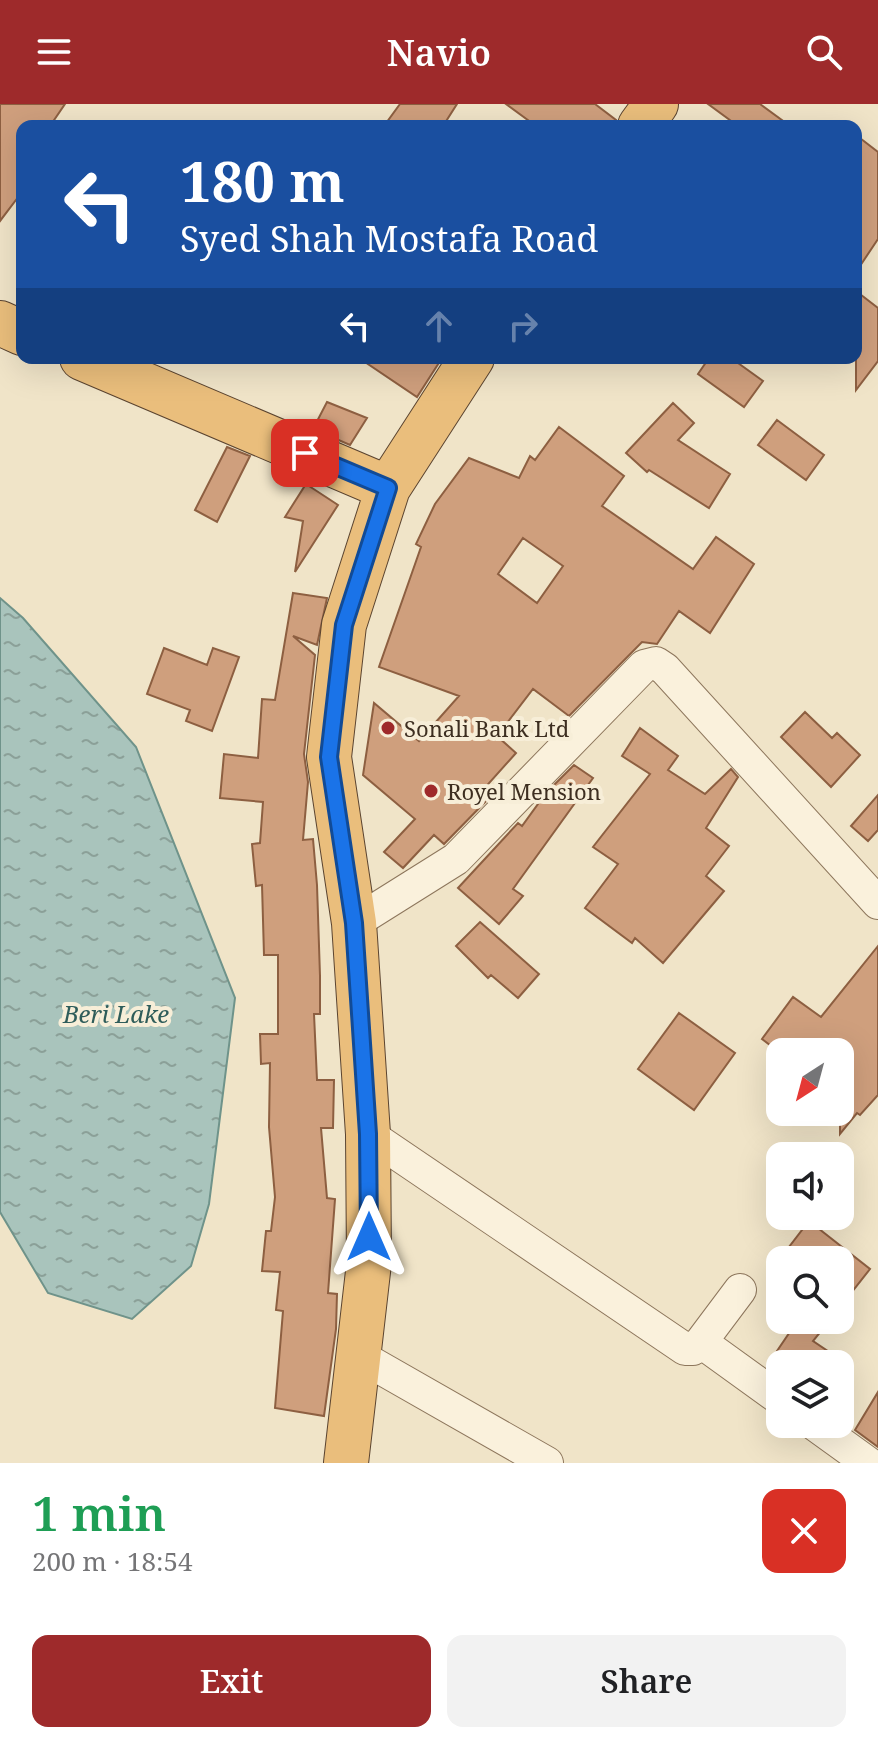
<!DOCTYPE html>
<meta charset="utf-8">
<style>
body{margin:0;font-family:"Noto Serif",serif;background:#f2f2f2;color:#202124;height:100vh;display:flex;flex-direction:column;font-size:30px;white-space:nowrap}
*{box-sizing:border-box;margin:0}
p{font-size:26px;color:#757577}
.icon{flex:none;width:44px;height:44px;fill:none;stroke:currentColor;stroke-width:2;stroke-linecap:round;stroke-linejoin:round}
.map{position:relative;height:1359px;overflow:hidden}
.sheet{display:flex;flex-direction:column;background:#fff;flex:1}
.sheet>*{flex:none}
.top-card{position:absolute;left:16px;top:16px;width:846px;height:244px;border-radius:16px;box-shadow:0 8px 32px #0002;background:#1a4fa0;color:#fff;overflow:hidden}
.needle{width:52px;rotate:216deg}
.tools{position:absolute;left:766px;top:934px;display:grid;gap:16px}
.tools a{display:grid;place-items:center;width:88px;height:88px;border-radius:16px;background:#fff;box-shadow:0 8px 32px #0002;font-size:40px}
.pin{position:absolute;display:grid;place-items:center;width:68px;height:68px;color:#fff;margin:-34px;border-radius:16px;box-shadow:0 4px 12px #0006}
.me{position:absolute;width:88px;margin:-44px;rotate:0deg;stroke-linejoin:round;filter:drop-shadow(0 0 6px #0008)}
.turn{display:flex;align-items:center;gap:28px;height:168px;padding:0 32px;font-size:36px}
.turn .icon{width:104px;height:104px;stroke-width:2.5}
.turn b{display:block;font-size:56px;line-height:68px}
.lanes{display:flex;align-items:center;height:76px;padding:0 32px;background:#0003;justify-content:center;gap:40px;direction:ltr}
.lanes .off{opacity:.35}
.round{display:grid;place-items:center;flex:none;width:84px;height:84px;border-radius:16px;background:#f2f2f2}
.head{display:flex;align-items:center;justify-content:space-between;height:136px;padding:0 32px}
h1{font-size:48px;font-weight:600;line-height:60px;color:#1e9e55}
.action{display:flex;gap:16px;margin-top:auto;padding:16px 32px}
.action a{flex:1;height:92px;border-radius:16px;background:#9e2a2b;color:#fff;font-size:32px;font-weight:600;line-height:92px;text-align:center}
.action a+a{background:#f2f2f2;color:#202124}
header{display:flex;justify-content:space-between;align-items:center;height:104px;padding:0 32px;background:#9e2a2b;color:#fff;font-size:36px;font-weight:600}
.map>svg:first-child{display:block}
.water{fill:url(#water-ripples);stroke:#6f938a;stroke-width:2}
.building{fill:#cf9f7d;stroke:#8d5f41;stroke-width:2;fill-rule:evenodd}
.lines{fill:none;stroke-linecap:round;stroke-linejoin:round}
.minor-casing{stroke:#8d765c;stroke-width:34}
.trunk-casing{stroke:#5b4430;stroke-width:46}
.minor{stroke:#faf1dc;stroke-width:32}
.trunk{stroke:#eabe7c;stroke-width:44}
.route-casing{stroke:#114b97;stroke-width:20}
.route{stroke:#1a73e8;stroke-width:14}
.poi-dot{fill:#9e2a2b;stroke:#f7eed8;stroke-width:3}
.labels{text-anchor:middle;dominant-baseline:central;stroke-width:8;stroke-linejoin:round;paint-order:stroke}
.poi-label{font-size:22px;fill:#3d2e20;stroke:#f7eed8;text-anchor:start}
.water-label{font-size:24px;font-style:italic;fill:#2f5d5a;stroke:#f7eed8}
</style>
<header><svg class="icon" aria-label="menu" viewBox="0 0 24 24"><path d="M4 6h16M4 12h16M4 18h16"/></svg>Navio<svg class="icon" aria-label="search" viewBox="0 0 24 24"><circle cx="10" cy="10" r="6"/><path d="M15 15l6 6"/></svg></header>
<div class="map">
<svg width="878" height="1359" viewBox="0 0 878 1359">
<defs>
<pattern id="water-ripples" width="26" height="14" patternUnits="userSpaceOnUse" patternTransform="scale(2)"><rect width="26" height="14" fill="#a9c4bc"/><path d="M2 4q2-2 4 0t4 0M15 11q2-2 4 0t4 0" fill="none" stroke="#8ba098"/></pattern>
</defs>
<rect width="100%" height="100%" fill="#f0e4c8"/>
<path class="water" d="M 0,494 L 23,514 L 136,643 L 235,894 L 209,1100 L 191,1162 L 132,1215 L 48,1189 L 0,1108 Z"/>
<path class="building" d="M 0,0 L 65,0 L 50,22 L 22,22 L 22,88 L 0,117 Z
M 400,0 L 457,0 L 443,22 L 384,22 Z
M 506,0 L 595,0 L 616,16 L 615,22 L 536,22 Z
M 708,0 L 760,0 L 790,22 L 738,22 Z
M 856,31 L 878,48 L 878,135 L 856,168 Z
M 856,187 L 878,204 L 878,257 L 856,286 Z
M 359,254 L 442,254 L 417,293 Z
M 709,254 L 731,254 L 763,277 L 744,303 L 698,270 Z
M 327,298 L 367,314 L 350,341 L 313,325 Z
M 673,299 L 694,319 L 678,336 L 730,370 L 709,404 L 649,366 L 647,368 L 626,349 Z
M 777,316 L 824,351 L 806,376 L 758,341 Z
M 559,323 L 624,372 L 602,402 L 693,465 L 716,433 L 754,460 L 710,529 L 679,507 L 657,540 L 642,538 L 569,612 L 533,585 L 497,632 L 516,649 L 481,688 L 489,694 L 444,740 L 434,731 L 403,764 L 384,748 L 415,715 L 363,671 L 374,599 L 419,637 L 459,592 L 379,563 L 421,443 L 416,440 L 435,400 L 469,354 L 519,374 L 530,352 L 535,356 ZM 523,434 L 563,462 L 537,499 L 498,470 Z
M 227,343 L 250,352 L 217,418 L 195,406 Z
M 306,380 L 338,401 L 295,468 L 303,417 L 285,413 Z
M 293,489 L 327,494 L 317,541 L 293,532 L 315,551 L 304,650 L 308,678 L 303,736 L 313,735 L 317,781 L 320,872 L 320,910 L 314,910 L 317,976 L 334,976 L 333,1024 L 321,1024 L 327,1094 L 335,1095 L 328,1189 L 337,1190 L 336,1225 L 324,1312 L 275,1304 L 283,1207 L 276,1206 L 280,1168 L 262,1167 L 266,1127 L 271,1127 L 275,1093 L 269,1023 L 270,959 L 261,960 L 260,930 L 278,930 L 278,851 L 264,851 L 262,781 L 256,782 L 252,740 L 260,739 L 263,698 L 220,694 L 224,650 L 258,654 L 262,595 L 275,596 Z
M 164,544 L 207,561 L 213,544 L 239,553 L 212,627 L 186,617 L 190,606 L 147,590 Z
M 805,608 L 832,634 L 837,629 L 860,651 L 831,683 L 781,633 Z
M 640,624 L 678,652 L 668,666 L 705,690 L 731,665 L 738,673 L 706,724 L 729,742 L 706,772 L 724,787 L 663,859 L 635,834 L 632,839 L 585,804 L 618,760 L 593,743 L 650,670 L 622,652 Z
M 574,661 L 593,674 L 513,785 L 523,792 L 499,820 L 458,784 L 518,719 L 522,722 L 546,689 Z
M 878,691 L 878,726 L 868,737 L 851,722 Z
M 480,818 L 539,870 L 518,894 L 491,871 L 488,874 L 456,842 Z
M 878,842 L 878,991 L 860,1011 L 857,1009 L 840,1030 L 840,948 L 779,948 L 762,935 L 793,893 L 821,913 Z
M 679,909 L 735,949 L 694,1006 L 638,965 Z
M 809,1117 L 870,1165 L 840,1203 L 840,1156 L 779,1156 Z
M 798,1216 L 830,1216 L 813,1237 L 847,1260 L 796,1260 L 777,1247 Z
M 878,1288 L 878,1343 L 855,1326 Z"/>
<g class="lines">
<defs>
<path id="minor" d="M 354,819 L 456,755 L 644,562 L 656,559 L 665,565 L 878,799
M 368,1030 L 685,1245 L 693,1245 L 701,1238 L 740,1186
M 701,1238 L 780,1295
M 356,1250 L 547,1359
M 814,1320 L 868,1359"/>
<path id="trunk" d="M 640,22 L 656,0
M 0,219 L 22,229
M 82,254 L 388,384
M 346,1359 L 369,1159 L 368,1030 L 354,819 L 329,653 L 344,521 L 388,384 L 472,254"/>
</defs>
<use href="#minor" class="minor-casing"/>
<use href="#trunk" class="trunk-casing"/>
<use href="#minor" class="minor"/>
<use href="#trunk" class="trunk"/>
</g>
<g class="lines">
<defs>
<path id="route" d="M 305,349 L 388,384 L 344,521 L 329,653 L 354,819 L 368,1030 L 369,1133"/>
</defs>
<use href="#route" class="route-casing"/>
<use href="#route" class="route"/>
</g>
<g class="poi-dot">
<circle cx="388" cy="624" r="8"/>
<circle cx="431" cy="687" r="8"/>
</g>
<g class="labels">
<g class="poi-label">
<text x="404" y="624">Sonali Bank Ltd</text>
<text x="447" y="687">Royel Mension</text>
</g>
<g class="water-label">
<text x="116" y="909">Beri Lake</text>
</g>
</g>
</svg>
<div class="tools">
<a><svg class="needle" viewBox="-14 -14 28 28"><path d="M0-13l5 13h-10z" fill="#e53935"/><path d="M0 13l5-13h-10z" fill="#757577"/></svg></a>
<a><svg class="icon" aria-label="sound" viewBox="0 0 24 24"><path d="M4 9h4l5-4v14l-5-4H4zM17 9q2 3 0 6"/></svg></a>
<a><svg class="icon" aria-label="search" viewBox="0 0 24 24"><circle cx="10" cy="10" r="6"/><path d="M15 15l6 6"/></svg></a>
<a><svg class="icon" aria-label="layers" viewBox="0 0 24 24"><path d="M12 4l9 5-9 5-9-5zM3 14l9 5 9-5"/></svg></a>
</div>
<div class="pin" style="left:305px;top:349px;background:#d93025"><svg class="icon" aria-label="arrive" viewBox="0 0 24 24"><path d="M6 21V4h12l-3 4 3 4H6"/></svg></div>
<svg class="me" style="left:369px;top:1133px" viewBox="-20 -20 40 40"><path d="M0-17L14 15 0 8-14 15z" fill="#1a73e8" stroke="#fff" stroke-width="4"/></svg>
<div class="top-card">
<div class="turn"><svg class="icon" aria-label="left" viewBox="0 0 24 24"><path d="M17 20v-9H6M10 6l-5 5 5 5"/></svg><div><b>180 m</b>Syed Shah Mostafa Road</div></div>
<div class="lanes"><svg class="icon" aria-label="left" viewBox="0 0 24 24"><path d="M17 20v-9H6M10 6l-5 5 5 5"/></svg><svg class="icon off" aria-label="ahead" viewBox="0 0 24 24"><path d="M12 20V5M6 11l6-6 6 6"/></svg><svg class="icon off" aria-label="right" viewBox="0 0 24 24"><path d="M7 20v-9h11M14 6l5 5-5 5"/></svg></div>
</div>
</div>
<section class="sheet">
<div class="head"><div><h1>1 min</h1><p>200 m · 18:54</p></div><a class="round" style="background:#d93025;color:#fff"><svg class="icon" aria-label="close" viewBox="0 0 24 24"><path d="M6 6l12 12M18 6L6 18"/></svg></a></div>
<div class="action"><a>Exit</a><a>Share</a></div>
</section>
